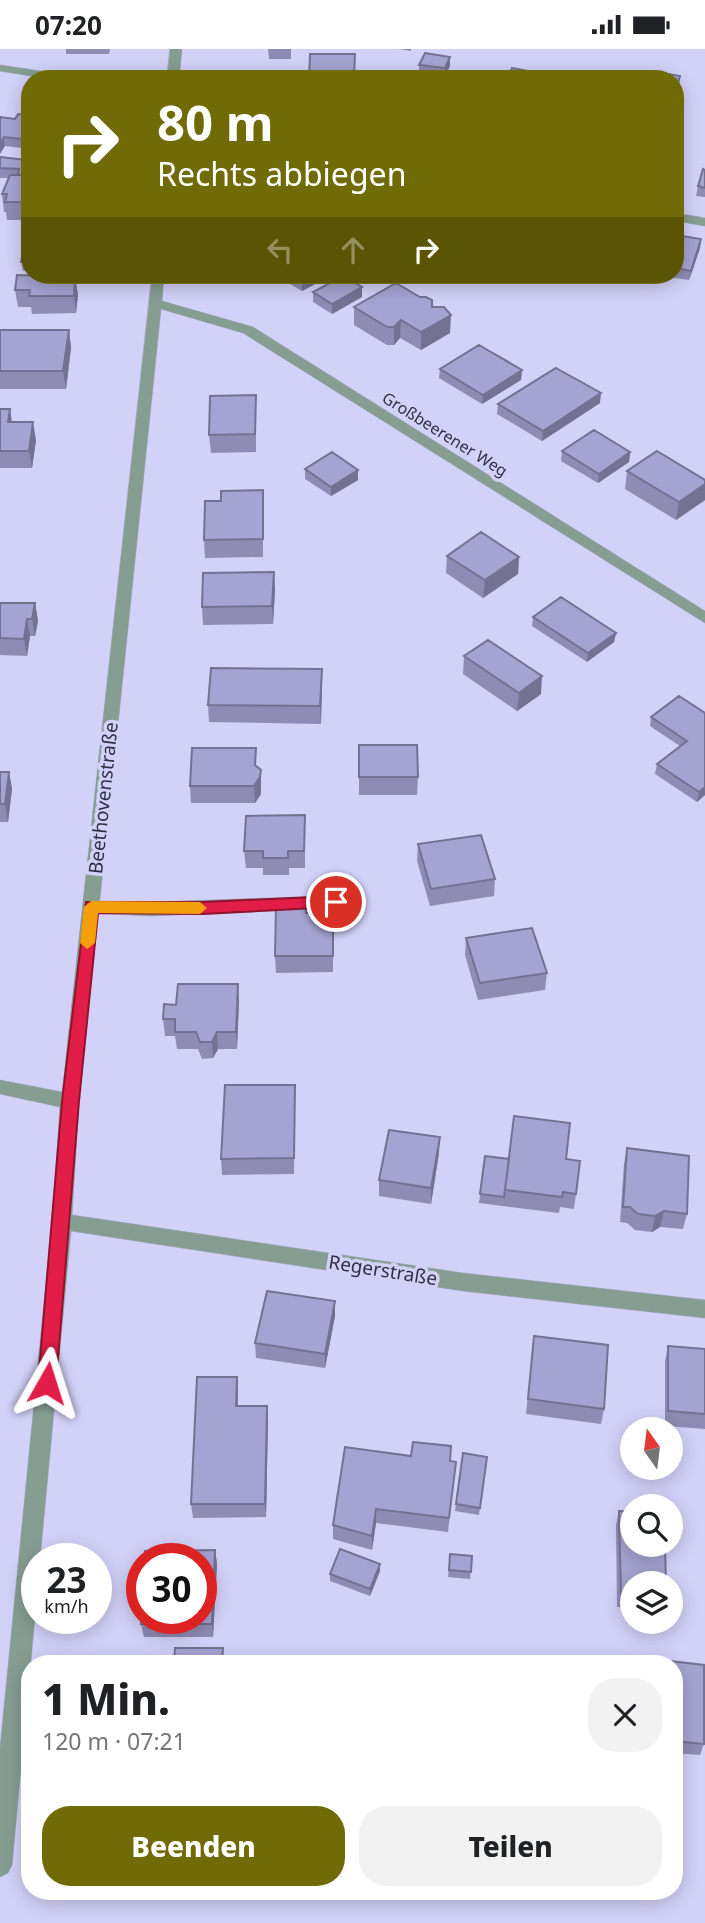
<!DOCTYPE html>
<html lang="de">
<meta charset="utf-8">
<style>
body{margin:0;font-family:"Noto Sans",sans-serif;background:#f2f2f2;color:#202124;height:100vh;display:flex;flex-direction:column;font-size:26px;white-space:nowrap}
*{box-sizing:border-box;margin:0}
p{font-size:23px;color:#757577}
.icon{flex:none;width:38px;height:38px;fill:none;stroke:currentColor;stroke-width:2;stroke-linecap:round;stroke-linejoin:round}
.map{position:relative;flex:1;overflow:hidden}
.panel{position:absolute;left:21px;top:1606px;width:662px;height:245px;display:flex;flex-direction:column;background:#fff;border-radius:28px;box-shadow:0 4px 18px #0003}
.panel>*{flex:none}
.banner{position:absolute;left:21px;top:21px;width:663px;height:214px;border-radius:28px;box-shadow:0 4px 18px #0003;background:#716b07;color:#fff;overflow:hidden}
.needle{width:46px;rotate:346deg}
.buttons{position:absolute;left:620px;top:1368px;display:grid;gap:14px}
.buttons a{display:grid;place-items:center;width:63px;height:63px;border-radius:50%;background:#fff;box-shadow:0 4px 18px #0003;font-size:35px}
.speed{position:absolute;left:21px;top:1494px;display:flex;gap:14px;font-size:35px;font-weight:700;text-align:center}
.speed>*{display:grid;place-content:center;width:91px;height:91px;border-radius:50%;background:#fff;box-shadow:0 4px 18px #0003;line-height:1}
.speed small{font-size:18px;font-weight:400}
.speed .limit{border:10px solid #d22;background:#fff;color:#111}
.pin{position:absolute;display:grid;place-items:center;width:60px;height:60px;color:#fff;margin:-30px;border:4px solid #fff;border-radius:50%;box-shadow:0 2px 7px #0007}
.me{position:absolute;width:77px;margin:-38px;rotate:6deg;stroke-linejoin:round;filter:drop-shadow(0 0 5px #0008)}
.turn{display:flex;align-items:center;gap:24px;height:147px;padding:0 21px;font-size:32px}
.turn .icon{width:91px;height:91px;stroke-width:2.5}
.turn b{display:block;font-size:49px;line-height:60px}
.lanes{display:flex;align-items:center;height:66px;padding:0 21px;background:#0003;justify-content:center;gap:35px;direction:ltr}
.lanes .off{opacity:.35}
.round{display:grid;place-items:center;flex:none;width:74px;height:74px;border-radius:28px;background:#f2f2f2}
.overview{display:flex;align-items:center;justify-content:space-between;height:119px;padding:0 21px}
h1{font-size:42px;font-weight:800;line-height:52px}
.cta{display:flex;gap:14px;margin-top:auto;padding:14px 21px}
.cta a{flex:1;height:80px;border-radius:28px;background:#716b07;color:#fff;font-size:28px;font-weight:800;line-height:80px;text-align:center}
.cta a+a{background:#f2f2f2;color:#202124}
.status{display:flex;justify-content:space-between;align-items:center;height:49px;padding:0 35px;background:#fff;direction:ltr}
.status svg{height:19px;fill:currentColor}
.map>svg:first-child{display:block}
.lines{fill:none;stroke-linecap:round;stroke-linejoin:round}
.lane-casing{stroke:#aeaed0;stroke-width:1}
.street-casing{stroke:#aeaed0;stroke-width:1}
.lane{fill:#869d92;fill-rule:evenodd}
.street{fill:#869d92;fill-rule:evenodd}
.wall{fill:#8e8cb4}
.shaded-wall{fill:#747292}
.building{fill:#a5a3d1;stroke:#747292;stroke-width:2}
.route{fill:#e11d48;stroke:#92132f;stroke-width:2}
.slow{fill:#f59e0b}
.labels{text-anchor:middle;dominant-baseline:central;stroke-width:7;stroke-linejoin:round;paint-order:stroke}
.far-street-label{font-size:16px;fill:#303042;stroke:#d2d1f8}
.street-label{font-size:19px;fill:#303042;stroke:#d2d1f8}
</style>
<div class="status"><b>07:20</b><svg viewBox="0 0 49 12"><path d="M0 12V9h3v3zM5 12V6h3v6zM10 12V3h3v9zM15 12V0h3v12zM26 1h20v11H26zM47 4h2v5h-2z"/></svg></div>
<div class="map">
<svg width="705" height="1874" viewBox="0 0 705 1874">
<rect width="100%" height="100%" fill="#d2d1f8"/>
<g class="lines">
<defs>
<path id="lane" d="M 336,847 L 344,853 L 336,859 L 151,867 L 91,864 L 83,858 L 91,852 L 151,853 Z"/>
<path id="street" d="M 170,0 L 182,0 L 179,30 L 167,30 Z
M 0,16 L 74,27 L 80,30 L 49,30 L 0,22 Z
M 676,164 L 705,169 L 705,177 L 676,172 Z
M 152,226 L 164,226 L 162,252 L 253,278 L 705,562 L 705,574 L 243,284 L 161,260 L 79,1052 L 72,1166 L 463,1224 L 705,1251 L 705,1269 L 463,1242 L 71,1182 L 40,1510 L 37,1510 L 37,1546 L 12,1816 L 8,1824 L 0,1828 L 0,1699 L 52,1173 L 60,1058 L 0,1045 L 0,1031 L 62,1043 Z"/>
</defs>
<use href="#lane" class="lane-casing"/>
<use href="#street" class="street-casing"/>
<use href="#lane" class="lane"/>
<use href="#street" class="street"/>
</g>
<path class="wall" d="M 66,0 L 110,0 L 109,5 L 66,5 Z
M 268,0 L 291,0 L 291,10 L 269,10 Z
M 399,0 L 411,0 L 411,2 Z
M 419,16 L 450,17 L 444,29 L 419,25 Z
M 30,66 L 30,100 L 5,97 L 0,68 L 15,70 Z
M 0,108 L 30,119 L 30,171 L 7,171 L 6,163 L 4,163 L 2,145 L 8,129 L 0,129 Z
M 705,121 L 705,148 L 696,147 L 698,137 Z
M 676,186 L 701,190 L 700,199 L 689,231 L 654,226 L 676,226 Z
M 30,192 L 30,222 L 23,222 L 21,213 Z
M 275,226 L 332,226 L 302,242 Z
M 75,228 L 78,246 L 76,264 L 32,265 L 31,258 L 18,258 L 15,241 Z
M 313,243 L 362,248 L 332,265 L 313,253 Z
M 354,258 L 432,258 L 450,284 L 421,301 L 400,289 L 394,296 L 387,296 L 354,276 Z
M 0,281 L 69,281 L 71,299 L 66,340 L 0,340 Z
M 440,320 L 522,321 L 521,331 L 482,355 L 439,329 Z
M 256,346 L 256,403 L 211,404 L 209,386 Z
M 600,354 L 542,392 L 497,365 L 498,355 Z
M 0,360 L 10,360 L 12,373 L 36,391 L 32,419 L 0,419 Z
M 562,402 L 630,403 L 629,413 L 598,434 L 561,412 Z
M 305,420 L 358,421 L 358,431 L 331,447 L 305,430 Z
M 627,422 L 705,431 L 705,451 L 676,471 L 625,440 Z
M 221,452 L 263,459 L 263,508 L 205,509 L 204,491 Z
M 447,507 L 519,508 L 518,525 L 483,549 L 446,524 Z
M 274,523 L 275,541 L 273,575 L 203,576 L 202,558 Z
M 0,554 L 35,554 L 38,572 L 35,587 L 30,587 L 27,607 L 0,606 Z
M 533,568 L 616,584 L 614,593 L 587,613 L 532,577 Z
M 464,607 L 541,645 L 517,662 L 463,625 Z
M 322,620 L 321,675 L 209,673 L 208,656 Z
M 705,664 L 705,746 L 697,753 L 655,725 L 657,715 L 680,697 L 650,677 L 651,668 Z
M 359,696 L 418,728 L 417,746 L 359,746 Z
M 257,717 L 261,738 L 261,745 L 255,754 L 191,754 L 190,737 Z
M 0,723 L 9,723 L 12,740 L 8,773 L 0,773 Z
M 305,766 L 305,819 L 289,819 L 289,826 L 263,826 L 263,819 L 246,819 L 244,802 Z
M 418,795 L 495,830 L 494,847 L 430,857 L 417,812 Z
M 333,863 L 333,923 L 276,924 L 275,907 L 306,864 Z
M 466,889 L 547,924 L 545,941 L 478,951 L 465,906 Z
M 239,952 L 237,1000 L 218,1000 L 213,1009 L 202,1010 L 198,1000 L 177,1000 L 175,987 L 165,987 L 163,970 L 176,956 Z
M 295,1036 L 294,1125 L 222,1126 L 221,1110 Z
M 627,1099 L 687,1165 L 683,1180 L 660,1178 L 652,1183 L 635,1181 L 627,1174 L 620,1173 L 624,1115 Z
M 439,1104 L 431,1155 L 379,1147 L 379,1131 Z
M 485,1107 L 509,1110 L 566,1110 L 576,1145 L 574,1160 L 560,1158 L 559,1164 L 479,1154 Z
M 335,1252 L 335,1267 L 325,1319 L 256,1309 L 255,1294 Z
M 534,1287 L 604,1360 L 601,1375 L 526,1365 Z
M 668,1297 L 705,1300 L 705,1380 L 665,1377 L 665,1312 Z
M 237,1328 L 238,1343 L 238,1357 L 267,1357 L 268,1372 L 266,1468 L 193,1469 L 191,1455 Z
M 463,1404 L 487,1408 L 479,1466 L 455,1462 Z
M 450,1412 L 456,1413 L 448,1483 L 376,1474 L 372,1501 L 333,1490 L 333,1476 Z
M 619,1462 L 632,1535 L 632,1559 L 617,1558 L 616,1476 Z
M 215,1501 L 217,1515 L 213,1588 L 144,1588 L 141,1575 Z
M 450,1505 L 472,1507 L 470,1530 L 448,1528 Z
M 380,1515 L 380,1522 L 370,1547 L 330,1532 L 330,1525 Z
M 635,1608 L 704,1616 L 704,1695 L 700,1706 L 674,1704 L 674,1615 L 633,1615 Z"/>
<path class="shaded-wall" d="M 450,8 L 450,17 L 444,29 L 445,19 Z
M 680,27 L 679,37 L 676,46 L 677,37 Z
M 4,88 L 5,97 L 0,105 L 0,94 Z
M 27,111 L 28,120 L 23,119 Z
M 701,190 L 700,199 L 689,231 L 691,222 Z
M 315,226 L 332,226 L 302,242 L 302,233 Z
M 75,228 L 78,246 L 76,264 L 74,247 Z
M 362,238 L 362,248 L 332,265 L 332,255 Z
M 451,266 L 450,284 L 421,301 L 421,283 Z
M 401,271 L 400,289 L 394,296 L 394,278 Z
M 69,281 L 71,299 L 66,340 L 63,322 Z
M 522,321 L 521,331 L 482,355 L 483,346 Z
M 601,344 L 600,354 L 542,392 L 543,382 Z
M 10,360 L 12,377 L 8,373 Z
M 33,373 L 36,391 L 32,419 L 29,402 Z
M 630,403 L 629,413 L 598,434 L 599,425 Z
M 358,421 L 358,431 L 331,447 L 331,438 Z
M 705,435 L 705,451 L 676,471 L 679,453 Z
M 519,508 L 518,525 L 483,549 L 485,531 Z
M 274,523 L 275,541 L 273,575 L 272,557 Z
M 35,554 L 38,572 L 35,587 L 32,570 Z
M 27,570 L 30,587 L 27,607 L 24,590 Z
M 616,584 L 614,593 L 587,613 L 588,604 Z
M 322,620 L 322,638 L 321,675 L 320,657 Z
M 542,627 L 541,645 L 517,662 L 519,644 Z
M 261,721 L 261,745 L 255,754 L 254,737 Z
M 9,723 L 12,740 L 8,773 L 5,755 Z
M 705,738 L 705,746 L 697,753 L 699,743 Z
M 238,935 L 239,952 L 237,1000 L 236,983 Z
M 217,983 L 218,1000 L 213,1009 L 212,993 Z
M 440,1088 L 439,1104 L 431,1155 L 431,1139 Z
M 664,1162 L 660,1178 L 652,1183 L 655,1167 Z
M 335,1252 L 335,1267 L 325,1319 L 325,1305 Z
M 237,1328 L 238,1343 L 237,1372 L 236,1357 Z
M 267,1357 L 268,1372 L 266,1468 L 265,1455 Z
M 376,1460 L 376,1474 L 372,1501 L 372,1487 Z
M 215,1501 L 217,1515 L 213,1588 L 212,1575 Z
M 380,1515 L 380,1522 L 370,1547 L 370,1540 Z"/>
<path class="building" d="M 425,4 L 450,8 L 445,19 L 419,16 Z
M 310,5 L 355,5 L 354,29 L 309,29 Z
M 512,19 L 528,22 L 524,30 L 507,30 Z
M 494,22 L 509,24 L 507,30 L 490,30 Z
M 662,24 L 680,27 L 677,37 L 676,37 L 676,30 L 660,30 Z
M 235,29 L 277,29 L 277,30 L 235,30 Z
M 18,65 L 30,66 L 30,91 L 4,88 L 0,94 L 0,68 L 15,70 Z
M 0,108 L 27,111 L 23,119 L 30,119 L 30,126 L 18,126 L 19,120 L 0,119 Z
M 703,120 L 705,121 L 705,139 L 698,137 Z
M 10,126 L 30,126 L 30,153 L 5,153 L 7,145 L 2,145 Z
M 676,186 L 701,190 L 691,222 L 676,219 Z
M 25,192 L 30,192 L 30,213 L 21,213 Z
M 17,226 L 75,228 L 74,247 L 29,247 L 30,241 L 15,241 Z
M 291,226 L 315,226 L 302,233 Z
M 343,227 L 362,238 L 332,255 L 313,243 Z
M 396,234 L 420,248 L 426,248 L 432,251 L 432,258 L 444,258 L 451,266 L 421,283 L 401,271 L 394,278 L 387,278 L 354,258 Z
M 0,281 L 69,281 L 63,322 L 0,322 Z
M 479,296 L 522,321 L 483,346 L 440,320 Z
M 556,319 L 601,344 L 543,382 L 498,355 Z
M 256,346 L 255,385 L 209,386 L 210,347 Z
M 0,360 L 10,360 L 8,373 L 33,373 L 29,402 L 0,402 Z
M 594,381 L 630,403 L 599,425 L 562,402 Z
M 657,402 L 705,431 L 705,435 L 679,453 L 627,422 Z
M 332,403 L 358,421 L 331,438 L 305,420 Z
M 263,441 L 263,490 L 204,491 L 205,452 L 221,452 L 221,442 Z
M 481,483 L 519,508 L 485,531 L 447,507 Z
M 274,523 L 272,557 L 202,558 L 203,524 Z
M 561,548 L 616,584 L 588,604 L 533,568 Z
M 0,554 L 35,554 L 32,570 L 27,570 L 24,590 L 0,589 Z
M 488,591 L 542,627 L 519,644 L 464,607 Z
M 211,619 L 322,620 L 320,657 L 208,656 Z
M 679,647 L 705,664 L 705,738 L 699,743 L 657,715 L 687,692 L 651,668 Z
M 359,696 L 417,696 L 418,728 L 359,728 Z
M 192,699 L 256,699 L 255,716 L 261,721 L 260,728 L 254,737 L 190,737 Z
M 0,723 L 9,723 L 5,755 L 0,755 Z
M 305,766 L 304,802 L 288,802 L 288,809 L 263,809 L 263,802 L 244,802 L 246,767 Z
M 481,786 L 495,830 L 431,840 L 418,795 Z
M 276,858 L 306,858 L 306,864 L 333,863 L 333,907 L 275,907 Z
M 532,879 L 547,924 L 480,934 L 466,889 Z
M 178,935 L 238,935 L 236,983 L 217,983 L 212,993 L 200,993 L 196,983 L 175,983 L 175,970 L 163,970 L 164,955 L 176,956 Z
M 225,1036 L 295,1036 L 294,1109 L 221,1110 Z
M 514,1067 L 570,1074 L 566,1110 L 580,1112 L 576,1145 L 563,1143 L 562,1148 L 505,1141 Z
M 389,1081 L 440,1088 L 431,1139 L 379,1131 Z
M 627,1099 L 689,1107 L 687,1165 L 664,1162 L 655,1167 L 638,1165 L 630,1158 L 623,1158 Z
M 485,1107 L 509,1110 L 504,1148 L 480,1145 Z
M 267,1242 L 335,1252 L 325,1305 L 255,1294 Z
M 534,1287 L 608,1296 L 604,1360 L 528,1350 Z
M 668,1297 L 705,1300 L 705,1365 L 668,1362 Z
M 197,1328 L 237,1328 L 236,1357 L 267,1357 L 265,1455 L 191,1455 Z
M 413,1393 L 451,1397 L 450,1412 L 456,1413 L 449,1469 L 376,1460 L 372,1487 L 333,1476 L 345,1398 L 411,1407 Z
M 463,1404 L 487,1408 L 480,1459 L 456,1455 Z
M 619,1462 L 632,1463 L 632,1496 L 665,1496 L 666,1535 L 632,1535 L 632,1546 L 621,1546 Z
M 340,1500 L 380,1515 L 370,1540 L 330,1525 Z
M 215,1501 L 212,1575 L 141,1575 L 142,1560 L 142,1570 L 201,1570 L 201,1510 L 145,1510 L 145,1502 Z
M 450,1505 L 472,1507 L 471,1523 L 449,1521 Z
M 175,1599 L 223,1599 L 222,1615 L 174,1615 Z
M 635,1608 L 704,1616 L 704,1695 L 674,1692 L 674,1615 L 635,1615 Z"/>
<path class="route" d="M 336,847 L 344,853 L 336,858 L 203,865 L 98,864 L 79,1052 L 56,1334 L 53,1340 L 47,1342 L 40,1340 L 38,1334 L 62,1052 L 86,853 L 203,853 Z"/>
<path class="slow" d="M 91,852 L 200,853 L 207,859 L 200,865 L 98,864 L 95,894 L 87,900 L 80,894 L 84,858 Z"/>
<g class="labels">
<g class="far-street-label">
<text transform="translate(445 385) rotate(32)">Großbeerener Weg</text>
</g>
<g class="street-label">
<text transform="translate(103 749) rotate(-84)">Beethovenstraße</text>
<text transform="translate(383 1221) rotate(9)">Regerstraße</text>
</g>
</g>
</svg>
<div class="buttons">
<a><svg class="needle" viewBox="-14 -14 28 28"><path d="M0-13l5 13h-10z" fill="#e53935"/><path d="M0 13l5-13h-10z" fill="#757577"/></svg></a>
<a><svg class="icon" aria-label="search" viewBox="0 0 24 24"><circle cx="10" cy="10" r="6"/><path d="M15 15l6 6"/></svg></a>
<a><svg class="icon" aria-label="layers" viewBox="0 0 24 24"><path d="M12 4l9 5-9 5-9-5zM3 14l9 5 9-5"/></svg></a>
</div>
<div class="speed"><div>23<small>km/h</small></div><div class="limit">30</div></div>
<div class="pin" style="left:336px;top:853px;background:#d93025"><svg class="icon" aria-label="arrive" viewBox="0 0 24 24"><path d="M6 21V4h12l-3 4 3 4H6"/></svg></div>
<svg class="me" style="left:47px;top:1334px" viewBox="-20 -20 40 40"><path d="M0-17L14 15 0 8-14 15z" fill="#e11d48" stroke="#fff" stroke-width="4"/></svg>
<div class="banner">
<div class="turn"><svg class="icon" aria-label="right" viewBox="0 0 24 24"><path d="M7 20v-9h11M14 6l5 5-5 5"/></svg><div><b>80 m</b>Rechts abbiegen</div></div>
<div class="lanes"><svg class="icon off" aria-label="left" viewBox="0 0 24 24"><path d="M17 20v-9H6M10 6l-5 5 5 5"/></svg><svg class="icon off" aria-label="ahead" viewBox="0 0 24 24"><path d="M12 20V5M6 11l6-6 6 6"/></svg><svg class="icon" aria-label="right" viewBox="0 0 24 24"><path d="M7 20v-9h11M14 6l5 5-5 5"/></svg></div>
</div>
<section class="panel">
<div class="overview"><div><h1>1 Min.</h1><p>120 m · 07:21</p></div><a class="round"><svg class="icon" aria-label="close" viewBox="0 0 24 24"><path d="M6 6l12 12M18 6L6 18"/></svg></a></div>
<div class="cta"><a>Beenden</a><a>Teilen</a></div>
</section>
</div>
